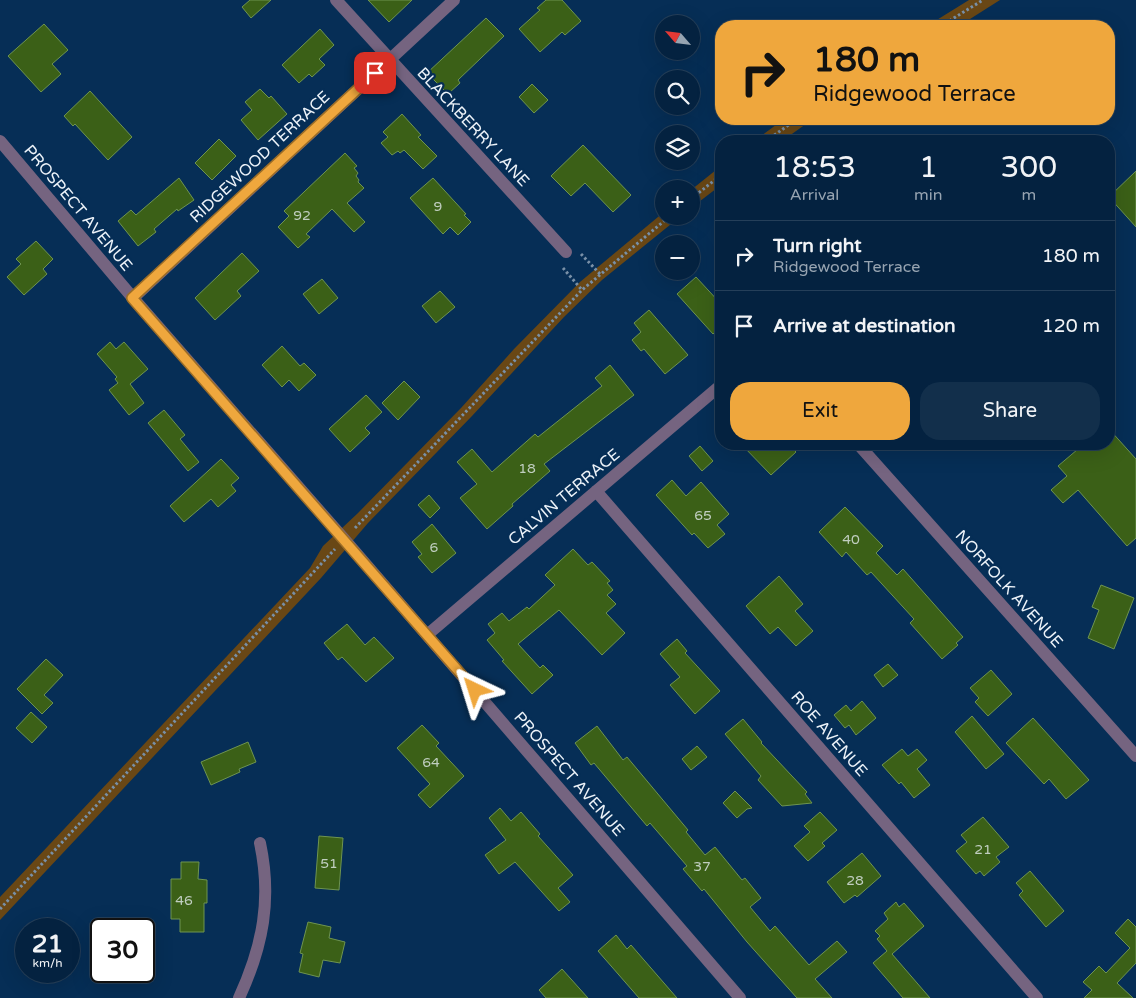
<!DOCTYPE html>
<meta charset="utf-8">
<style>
body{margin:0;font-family:"Varela Round",sans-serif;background:#122f4b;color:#f1f3f6;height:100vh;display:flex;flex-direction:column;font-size:19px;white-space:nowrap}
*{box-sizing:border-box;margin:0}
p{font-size:16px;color:#97a4b1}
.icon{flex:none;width:28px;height:28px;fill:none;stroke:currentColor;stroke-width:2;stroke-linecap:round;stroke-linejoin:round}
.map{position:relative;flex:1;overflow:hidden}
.side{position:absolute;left:715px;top:135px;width:400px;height:315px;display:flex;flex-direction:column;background:#042240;border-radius:20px;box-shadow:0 5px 20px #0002,0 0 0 1px #253f59}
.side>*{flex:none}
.top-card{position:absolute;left:715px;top:20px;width:400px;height:105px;border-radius:20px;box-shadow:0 5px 20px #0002,0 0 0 1px #253f59;background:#efa73d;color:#111;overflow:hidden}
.needle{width:32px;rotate:298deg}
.fabs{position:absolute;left:655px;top:15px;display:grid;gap:10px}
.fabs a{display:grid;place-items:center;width:45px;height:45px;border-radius:50%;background:#042240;box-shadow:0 5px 20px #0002,0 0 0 1px #253f59;font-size:25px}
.speed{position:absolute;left:15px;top:918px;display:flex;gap:10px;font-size:25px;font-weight:700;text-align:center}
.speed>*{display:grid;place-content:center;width:65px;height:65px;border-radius:50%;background:#042240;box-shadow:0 5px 20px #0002,0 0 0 1px #253f59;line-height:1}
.speed small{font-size:12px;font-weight:400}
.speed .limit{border:2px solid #111;border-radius:8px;background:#fff;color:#111}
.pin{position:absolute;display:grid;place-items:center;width:42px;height:42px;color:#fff;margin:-21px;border-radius:10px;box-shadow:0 2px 8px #0006}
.me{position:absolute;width:55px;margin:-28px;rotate:319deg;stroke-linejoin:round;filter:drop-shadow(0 0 4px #0008)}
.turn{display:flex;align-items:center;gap:18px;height:105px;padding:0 15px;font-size:22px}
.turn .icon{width:65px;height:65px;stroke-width:2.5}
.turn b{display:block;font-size:35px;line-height:42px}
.eta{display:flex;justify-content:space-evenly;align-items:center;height:85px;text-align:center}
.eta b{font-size:30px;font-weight:600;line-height:35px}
.button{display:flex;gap:10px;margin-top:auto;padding:10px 15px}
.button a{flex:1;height:58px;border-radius:20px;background:#efa73d;color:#111;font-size:20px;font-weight:600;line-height:58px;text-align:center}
.button a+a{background:#122f4b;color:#f1f3f6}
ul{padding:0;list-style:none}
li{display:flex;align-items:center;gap:15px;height:70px;padding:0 15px;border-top:1px solid #253f59}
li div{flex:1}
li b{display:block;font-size:19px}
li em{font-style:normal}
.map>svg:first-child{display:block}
.green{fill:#694715}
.building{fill:#3b6017;stroke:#6e9450}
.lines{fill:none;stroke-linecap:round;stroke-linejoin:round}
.path{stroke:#7990a7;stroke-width:3;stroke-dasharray:2.5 2.5;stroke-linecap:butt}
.street{stroke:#756480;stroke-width:12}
.route-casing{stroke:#9b6d28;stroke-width:12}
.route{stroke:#efa73d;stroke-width:9}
.labels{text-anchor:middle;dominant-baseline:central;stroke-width:4.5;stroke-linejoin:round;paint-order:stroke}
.number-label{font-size:14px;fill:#c0cec0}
.street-label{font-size:16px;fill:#edf3f9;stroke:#062e56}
</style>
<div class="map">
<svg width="1136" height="998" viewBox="0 0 1136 998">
<rect width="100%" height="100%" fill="#062e56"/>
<path class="green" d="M 969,0 L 1000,0 L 959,26 L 927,26 Z
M 784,119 L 813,119 L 782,141 L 754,141 Z
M 721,166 L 721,185 L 691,208 L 691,190 Z
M 664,212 L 664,216 L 681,216 L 602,280 L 564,317 L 472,416 L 368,523 L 321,578 L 0,920 L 0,897 L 310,568 L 323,546 L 358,513 L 461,408 L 514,349 L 580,282 Z"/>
<path class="building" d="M 250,0 L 271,0 L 251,18 L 242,7 Z
M 368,0 L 412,0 L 389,22 Z
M 546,0 L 562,0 L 581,21 L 565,35 L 562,32 L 540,52 L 519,29 L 540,10 L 537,8 Z
M 486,18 L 504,36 L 458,80 L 460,83 L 448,94 L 427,73 Z
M 44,24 L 68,50 L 52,64 L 61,74 L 41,92 L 8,56 Z
M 320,29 L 334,45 L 319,59 L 325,65 L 312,77 L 309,74 L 299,83 L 282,65 Z
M 532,84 L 548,100 L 534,113 L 519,97 Z
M 260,89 L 269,98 L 271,96 L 287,114 L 258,140 L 241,120 L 252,110 L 245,102 Z
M 90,91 L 132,137 L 108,160 L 75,124 L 73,126 L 64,116 Z
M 402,114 L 421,135 L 418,137 L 437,156 L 423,169 L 404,150 L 400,153 L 398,151 L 392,155 L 381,143 L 388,137 L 383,132 Z
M 219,139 L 236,156 L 212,180 L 195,163 Z
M 583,145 L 631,195 L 613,212 L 585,183 L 571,196 L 551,176 Z
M 345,153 L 357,166 L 354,168 L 358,173 L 356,176 L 359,180 L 358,182 L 364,188 L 347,203 L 365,222 L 354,232 L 332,209 L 306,234 L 310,237 L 298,248 L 278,227 L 289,216 L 284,211 Z
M 1136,171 L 1136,227 L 1109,197 Z
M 179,178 L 194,200 L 178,211 L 177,209 L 154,229 L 156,232 L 138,246 L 118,221 L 131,210 L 136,215 Z
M 433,178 L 466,214 L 464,215 L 471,222 L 458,235 L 450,227 L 443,234 L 410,198 Z
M 36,241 L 53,259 L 43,269 L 47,274 L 24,295 L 7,277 L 21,264 L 16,259 Z
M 242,253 L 259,271 L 237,291 L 241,296 L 215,320 L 195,298 Z
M 696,277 L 721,304 L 721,327 L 713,334 L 677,294 Z
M 322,279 L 338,298 L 319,314 L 303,294 Z
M 440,291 L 455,307 L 436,323 L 422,306 Z
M 649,310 L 688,355 L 665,374 L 644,349 L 641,351 L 632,340 L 641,332 L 634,323 Z
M 110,342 L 116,349 L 124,342 L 148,369 L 130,384 L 144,403 L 129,415 L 109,390 L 118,383 L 115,379 L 117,377 L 97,354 Z
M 282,346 L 300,366 L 304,363 L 316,375 L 299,391 L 289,380 L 282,387 L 262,365 Z
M 610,365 L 634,395 L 544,464 L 550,471 L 512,504 L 513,506 L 487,529 L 460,498 L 477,484 L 457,462 L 472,449 L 492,472 L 535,434 L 538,437 L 602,386 L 595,378 Z
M 404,381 L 420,397 L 398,420 L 382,403 Z
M 366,395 L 382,412 L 365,428 L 370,433 L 350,452 L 329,429 Z
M 164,410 L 185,435 L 180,439 L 199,462 L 188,471 L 148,423 Z
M 1109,429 L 1136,459 L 1136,538 L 1127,546 L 1078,490 L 1063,503 L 1051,490 L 1067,476 L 1058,466 L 1084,444 L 1109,444 Z
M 741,444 L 788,444 L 796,452 L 771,475 Z
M 700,446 L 713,461 L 702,471 L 689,456 Z
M 221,459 L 239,478 L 231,485 L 236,491 L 218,507 L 211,499 L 184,522 L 170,506 Z
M 672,480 L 686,496 L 701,482 L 729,514 L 717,525 L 725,534 L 708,548 L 694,533 L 692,535 L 656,495 Z
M 429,495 L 440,508 L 430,518 L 418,505 Z
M 845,507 L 883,546 L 876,553 L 897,575 L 903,569 L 963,637 L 956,643 L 958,645 L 942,659 L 910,623 L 914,619 L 871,572 L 867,575 L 846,552 L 842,557 L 819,532 Z
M 432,524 L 456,553 L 432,573 L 418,557 L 422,554 L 412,542 Z
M 573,549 L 588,565 L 592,562 L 610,581 L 607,583 L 613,590 L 607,595 L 616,604 L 606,613 L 625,633 L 602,655 L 559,610 L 518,644 L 540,668 L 543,665 L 553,675 L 532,694 L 502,661 L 504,660 L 487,640 L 495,633 L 488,624 L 502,613 L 509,621 L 527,607 L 529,609 L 555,585 L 545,575 Z
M 779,576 L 803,604 L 795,611 L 813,631 L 796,646 L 778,627 L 770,634 L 746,606 Z
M 1101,585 L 1134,598 L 1114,649 L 1088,638 L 1099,610 L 1092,607 Z
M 347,624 L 365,645 L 374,637 L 394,658 L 366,682 L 342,657 L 338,660 L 324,643 Z
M 677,639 L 687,651 L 685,653 L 720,691 L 695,714 L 670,685 L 680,677 L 660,654 Z
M 46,659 L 63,675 L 44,695 L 53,703 L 42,714 L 17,689 Z
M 888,664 L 898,675 L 883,687 L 874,675 Z
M 991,670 L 1012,694 L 988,716 L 975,702 L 979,698 L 970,688 Z
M 862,701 L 876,718 L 856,735 L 849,725 L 845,728 L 834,715 L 846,705 L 851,711 Z
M 31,712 L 47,727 L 32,743 L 16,728 Z
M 972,716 L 1004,754 L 986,769 L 955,732 Z
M 1033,718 L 1089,780 L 1066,799 L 1049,779 L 1044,784 L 1006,743 Z
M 743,719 L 762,742 L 761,743 L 807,792 L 805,794 L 812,803 L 782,806 L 758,780 L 761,776 L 725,734 Z
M 422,725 L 439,743 L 436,746 L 464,776 L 430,808 L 418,795 L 430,784 L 397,748 Z
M 597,726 L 623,760 L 627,757 L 688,830 L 686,832 L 705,855 L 715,847 L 742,880 L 745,878 L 761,898 L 750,907 L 770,931 L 775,926 L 809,965 L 837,941 L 847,952 L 815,979 L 832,998 L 797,998 L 747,942 L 704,889 L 702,891 L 683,869 L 687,866 L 650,823 L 647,826 L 594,763 L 591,765 L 575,743 Z
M 248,742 L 256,762 L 239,769 L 240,772 L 211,785 L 201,762 Z
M 697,746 L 707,757 L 691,770 L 682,759 Z
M 902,749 L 908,756 L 917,749 L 927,760 L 917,769 L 930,785 L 914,798 L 901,782 L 899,784 L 882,765 Z
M 735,791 L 752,808 L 747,809 L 737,818 L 723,803 Z
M 500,808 L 511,821 L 521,812 L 540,834 L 538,836 L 573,875 L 558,888 L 570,902 L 559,911 L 515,862 L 499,874 L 485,855 L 506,840 L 489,818 Z
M 820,812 L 837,830 L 822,843 L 825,846 L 808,861 L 794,846 L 810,832 L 804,826 Z
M 983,817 L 1009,847 L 996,857 L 1000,862 L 984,876 L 980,871 L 976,874 L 956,851 L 967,842 L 961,835 Z
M 319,836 L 343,838 L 339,890 L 315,888 Z
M 862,853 L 881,876 L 857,897 L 855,895 L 844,903 L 827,882 Z
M 181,862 L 199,862 L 198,879 L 207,880 L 207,903 L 204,903 L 204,932 L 180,932 L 180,919 L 171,919 L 171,879 L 181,879 Z
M 1030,871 L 1064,911 L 1046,927 L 1019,895 L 1023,891 L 1016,883 Z
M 896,902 L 899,907 L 904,903 L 924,926 L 892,954 L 930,998 L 903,998 L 873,963 L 887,951 L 877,939 L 880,936 L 875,931 L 888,919 L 884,913 Z
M 1128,919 L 1136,927 L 1136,963 L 1117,983 L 1133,998 L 1084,998 L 1092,990 L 1083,982 L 1099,966 L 1106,973 L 1130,948 L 1115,933 Z
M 308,922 L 331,927 L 329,938 L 345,942 L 340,963 L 323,960 L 319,977 L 299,972 L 303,954 L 300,953 Z
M 616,935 L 627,949 L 631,945 L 677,998 L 639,998 L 598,951 Z
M 562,969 L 588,998 L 546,998 L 539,990 Z"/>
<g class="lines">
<path class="path" d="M 941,26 L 983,0
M 766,141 L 797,119
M 691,199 L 721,175
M 581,254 L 600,274
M 563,268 L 582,290
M 355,528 L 582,290 L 670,216
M 0,909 L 335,549"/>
<path class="street" d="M 336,0 L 566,252
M 0,141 L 133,298 L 344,539 L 740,998
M 133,298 L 454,0
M 858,444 L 1136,756
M 596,491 L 1037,998
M 427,635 L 721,385
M 239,998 C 263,946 272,899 260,843"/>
</g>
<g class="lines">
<defs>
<path id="route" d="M 375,73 L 132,298 L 475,690"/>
</defs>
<use href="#route" class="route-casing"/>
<use href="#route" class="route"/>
</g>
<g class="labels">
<g class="number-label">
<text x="438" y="206">9</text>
<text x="302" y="215">92</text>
<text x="527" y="468">18</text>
<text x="703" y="515">65</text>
<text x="851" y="539">40</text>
<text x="434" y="547">6</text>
<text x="431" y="762">64</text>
<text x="983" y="849">21</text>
<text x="329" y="863">51</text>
<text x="702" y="866">37</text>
<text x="855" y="880">28</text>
<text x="184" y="900">46</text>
</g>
<g class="street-label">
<text transform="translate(473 127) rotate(47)">BLACKBERRY LANE</text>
<text transform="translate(260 157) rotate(-43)">RIDGEWOOD TERRACE</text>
<text transform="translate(78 208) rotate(50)">PROSPECT AVENUE</text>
<text transform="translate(564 497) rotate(-40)">CALVIN TERRACE</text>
<text transform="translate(1009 589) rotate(48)">NORFOLK AVENUE</text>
<text transform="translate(829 734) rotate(49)">ROE AVENUE</text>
<text transform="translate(569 774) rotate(49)">PROSPECT AVENUE</text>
</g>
</g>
</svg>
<div class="fabs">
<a><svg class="needle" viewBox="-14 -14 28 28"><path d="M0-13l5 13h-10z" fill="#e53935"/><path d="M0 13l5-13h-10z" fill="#97a4b1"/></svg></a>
<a><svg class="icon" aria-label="search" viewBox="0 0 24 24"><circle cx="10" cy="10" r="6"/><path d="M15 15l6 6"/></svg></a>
<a><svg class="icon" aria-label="layers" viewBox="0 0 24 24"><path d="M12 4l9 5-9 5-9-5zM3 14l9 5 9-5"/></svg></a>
<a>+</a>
<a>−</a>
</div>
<div class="speed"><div>21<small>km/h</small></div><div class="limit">30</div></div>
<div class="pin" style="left:375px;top:73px;background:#d93025"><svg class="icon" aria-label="arrive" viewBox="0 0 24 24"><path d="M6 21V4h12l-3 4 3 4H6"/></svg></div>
<svg class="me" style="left:475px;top:690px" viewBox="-20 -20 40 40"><path d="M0-17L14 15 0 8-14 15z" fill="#efa73d" stroke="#fff" stroke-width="4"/></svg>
<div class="top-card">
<div class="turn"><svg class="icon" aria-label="right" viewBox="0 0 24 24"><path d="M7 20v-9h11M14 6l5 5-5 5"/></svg><div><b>180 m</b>Ridgewood Terrace</div></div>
</div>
<section class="side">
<div class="eta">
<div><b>18:53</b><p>Arrival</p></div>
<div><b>1</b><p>min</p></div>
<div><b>300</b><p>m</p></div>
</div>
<ul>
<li><svg class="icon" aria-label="right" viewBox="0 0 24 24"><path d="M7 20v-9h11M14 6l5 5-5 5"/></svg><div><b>Turn right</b><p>Ridgewood Terrace</p></div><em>180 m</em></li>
<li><svg class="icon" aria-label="arrive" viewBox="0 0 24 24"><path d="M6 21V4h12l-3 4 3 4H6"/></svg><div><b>Arrive at destination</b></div><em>120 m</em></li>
</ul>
<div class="button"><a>Exit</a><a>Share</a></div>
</section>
</div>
